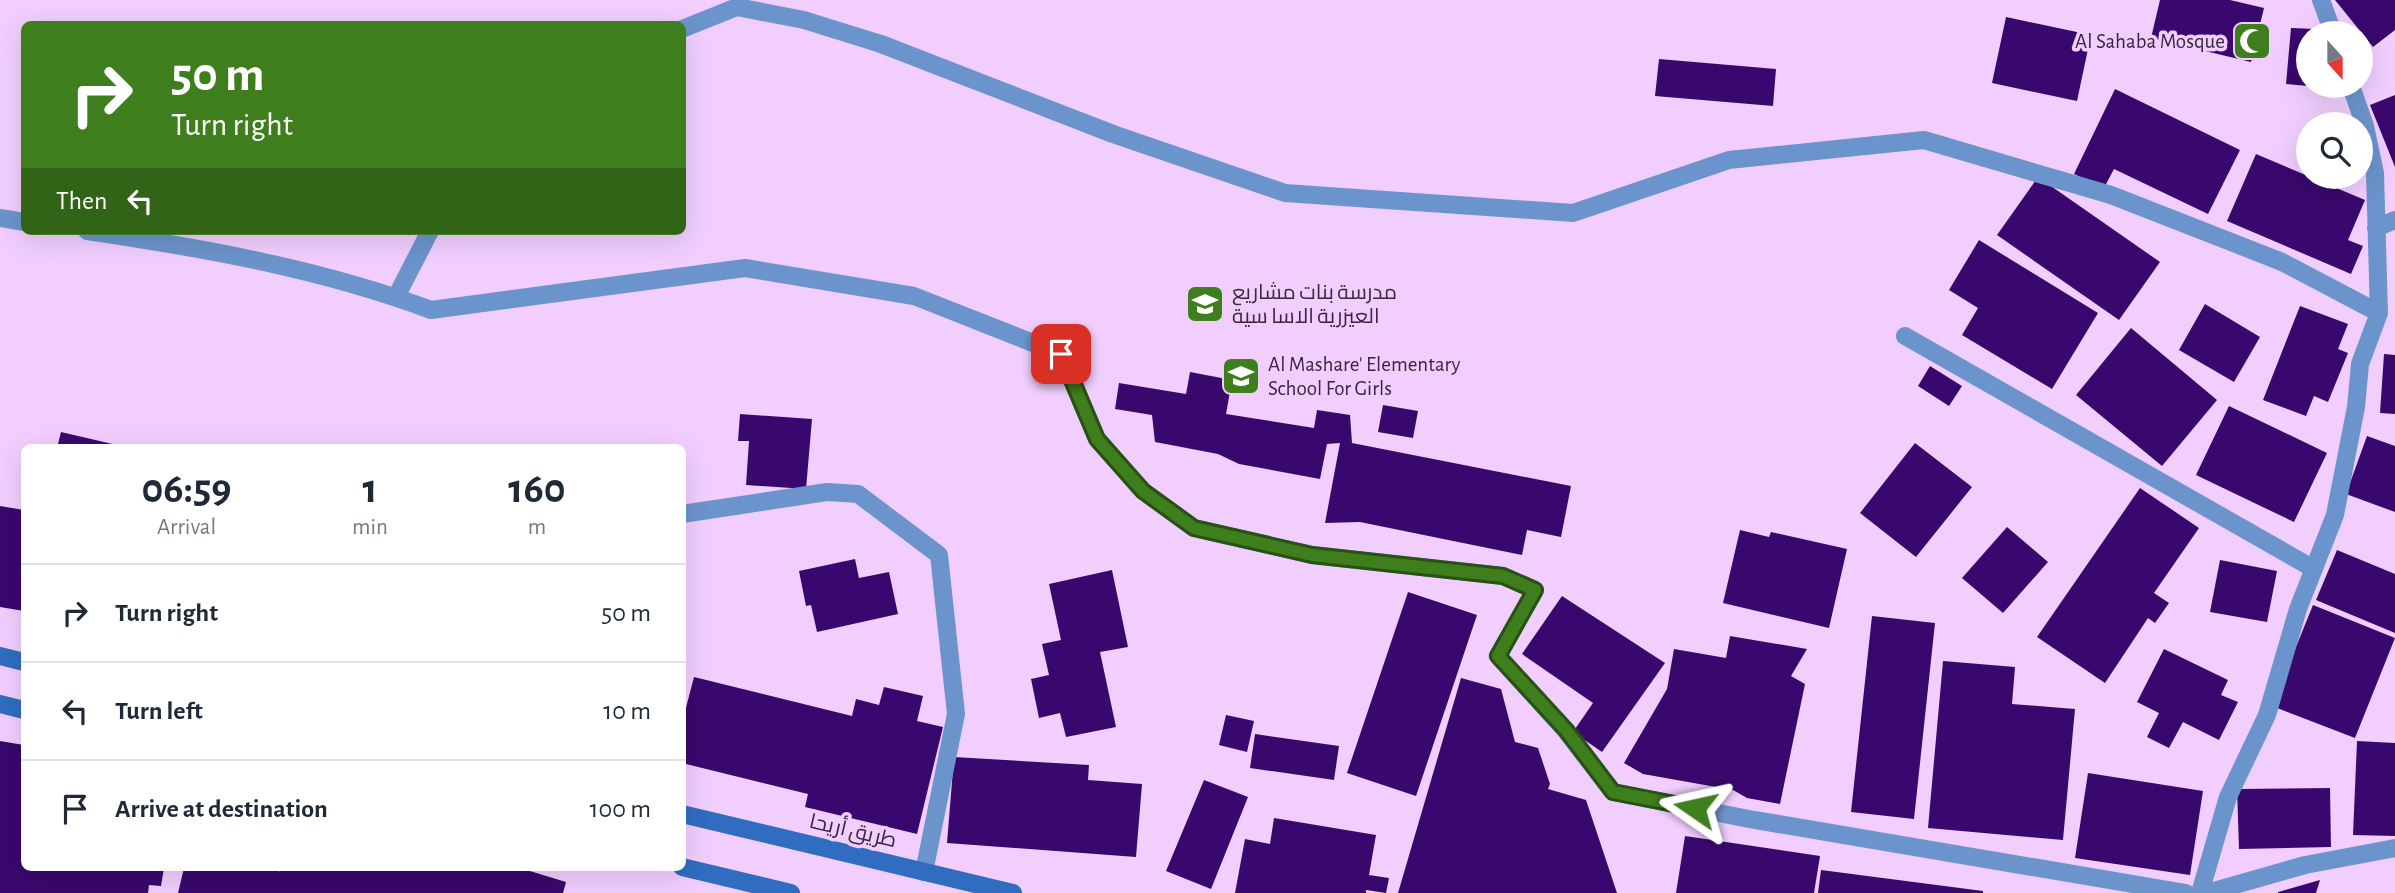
<!DOCTYPE html>
<meta charset="utf-8">
<style>
body{margin:0;font-family:"Alegreya Sans",Cairo,sans-serif;background:#f6f6f7;color:#1f2937;height:100vh;display:flex;flex-direction:column;font-size:26px;white-space:nowrap}
*{box-sizing:border-box;margin:0}
p{font-size:23px;color:#747a83}
.icon{flex:none;width:38px;height:38px;fill:none;stroke:currentColor;stroke-width:2;stroke-linecap:round;stroke-linejoin:round}
.map{position:relative;flex:1;overflow:hidden}
.panel{position:absolute;left:21px;top:444px;width:665px;height:427px;display:flex;flex-direction:column;background:#fff;border-radius:10px;box-shadow:0 7px 28px #0002}
.panel>*{flex:none}
.top-card{position:absolute;left:21px;top:21px;width:665px;height:214px;border-radius:10px;box-shadow:0 7px 28px #0002;background:#3e7e1c;color:#fff;overflow:hidden}
.needle{width:46px;rotate:159deg}
.tools{position:absolute;left:2296px;top:21px;display:grid;gap:14px}
.tools a{display:grid;place-items:center;width:77px;height:77px;border-radius:50%;background:#fff;box-shadow:0 7px 28px #0002;font-size:35px}
.pin{position:absolute;display:grid;place-items:center;width:60px;height:60px;color:#fff;margin:-30px;border-radius:14px;box-shadow:0 4px 10px #0006}
.me{position:absolute;width:77px;margin:-38px;rotate:281deg;stroke-linejoin:round;filter:drop-shadow(0 0 5px #0008)}
.turn{display:flex;align-items:center;gap:24px;height:147px;padding:0 35px;font-size:32px}
.turn .icon{width:91px;height:91px;stroke-width:2.5}
.turn b{display:block;font-size:49px;line-height:60px}
.then{display:flex;align-items:center;height:66px;padding:0 35px;background:#0003;gap:14px;font-size:26px}
.eta{display:flex;justify-content:space-evenly;align-items:center;height:119px;text-align:center}
.eta b{font-size:42px;font-weight:600;line-height:49px}
ul{padding:0;list-style:none}
li{display:flex;align-items:center;gap:21px;height:98px;padding:0 35px;border-top:2px solid #e0e1e3}
li div{flex:1}
li b{display:block;font-size:26px}
li em{font-style:normal}
.map>svg:first-child{display:block}
.building{fill:#39086e}
.lines{fill:none;stroke-linecap:round;stroke-linejoin:round}
.street{stroke:#6c94cc;stroke-width:18}
.secondary{stroke:#306dc0;stroke-width:18}
.route-casing{stroke:#285212;stroke-width:18}
.route{stroke:#3e7e1c;stroke-width:12}
.labels{text-anchor:middle;dominant-baseline:central;stroke-width:7;stroke-linejoin:round;paint-order:stroke}
.poi-label{font-size:21px;fill:#38273e;stroke:#f1cefe;text-anchor:start}
.street-label{font-size:21px;fill:#38273e;stroke:#f1cefe}
</style>
<div class="map">
<svg width="2395" height="893" viewBox="0 0 2395 893">
<rect width="100%" height="100%" fill="#f1cefe"/>
<path class="building" d="M 2160,0 L 2230,0 L 2264,8 L 2251,62 L 2151,38 Z
M 2335,0 L 2395,0 L 2395,30 L 2373,47 Z
M 2006,17 L 2091,35 L 2077,101 L 1992,83 Z
M 2291,28 L 2316,29 L 2316,33 L 2308,33 L 2308,86 L 2286,84 Z
M 1659,59 L 1776,69 L 1773,106 L 1655,96 Z
M 2115,89 L 2240,150 L 2208,214 L 2114,169 L 2104,188 L 2074,174 Z
M 2395,95 L 2395,167 L 2370,105 Z
M 2256,154 L 2365,200 L 2348,240 L 2363,246 L 2351,274 L 2227,221 Z
M 2038,177 L 2160,262 L 2119,320 L 1997,235 Z
M 1979,240 L 2098,313 L 2052,389 L 1962,335 L 1978,308 L 1949,290 Z
M 2205,304 L 2260,337 L 2234,382 L 2179,350 Z
M 2300,306 L 2348,324 L 2338,349 L 2348,353 L 2328,402 L 2314,396 L 2306,416 L 2263,400 Z
M 2131,328 L 2217,400 L 2162,466 L 2076,395 Z
M 2384,354 L 2395,355 L 2395,414 L 2380,413 Z
M 1930,366 L 1962,386 L 1949,406 L 1918,386 Z
M 1190,372 L 1232,380 L 1226,414 L 1314,428 L 1317,410 L 1350,415 L 1352,443 L 1571,486 L 1561,537 L 1527,530 L 1522,555 L 1360,522 L 1325,523 L 1340,443 L 1327,444 L 1320,479 L 1239,464 L 1218,454 L 1155,442 L 1152,415 L 1115,409 L 1119,383 L 1186,394 Z
M 1383,405 L 1418,411 L 1413,438 L 1378,432 Z
M 2229,406 L 2327,453 L 2294,522 L 2196,475 Z
M 740,414 L 812,419 L 806,489 L 746,485 L 749,441 L 738,441 Z
M 61,432 L 121,446 L 121,448 L 57,448 Z
M 2367,436 L 2395,446 L 2395,512 L 2346,494 Z
M 1915,443 L 1972,487 L 1916,557 L 1860,513 Z
M 2140,488 L 2199,528 L 2154,593 L 2169,603 L 2155,623 L 2148,618 L 2105,683 L 2037,637 Z
M 0,506 L 24,510 L 24,611 L 0,607 Z
M 2007,527 L 2048,562 L 2003,613 L 1962,578 Z
M 1740,530 L 1769,537 L 1771,532 L 1847,549 L 1829,628 L 1723,603 Z
M 2337,550 L 2395,574 L 2395,633 L 2316,600 Z
M 855,559 L 859,578 L 889,572 L 898,614 L 817,632 L 811,605 L 806,606 L 799,571 Z
M 2220,560 L 2277,571 L 2267,622 L 2210,612 Z
M 1112,570 L 1128,647 L 1100,652 L 1116,727 L 1066,737 L 1060,713 L 1039,718 L 1031,679 L 1049,675 L 1042,644 L 1061,640 L 1049,584 Z
M 1408,592 L 1477,615 L 1416,796 L 1347,773 Z
M 1562,596 L 1665,663 L 1602,752 L 1573,732 L 1593,703 L 1522,654 Z
M 2313,605 L 2395,638 L 2355,738 L 2272,706 Z
M 1872,616 L 1935,623 L 1914,819 L 1851,812 Z
M 1730,636 L 1807,649 L 1791,676 L 1805,684 L 1780,804 L 1747,798 L 1733,790 L 1643,774 L 1624,763 L 1667,689 L 1674,649 L 1726,658 Z
M 2164,649 L 2228,680 L 2221,695 L 2238,702 L 2219,740 L 2183,722 L 2169,748 L 2147,737 L 2159,713 L 2137,702 Z
M 1943,661 L 2015,667 L 2012,704 L 2075,709 L 2063,840 L 1928,828 Z
M 694,677 L 852,716 L 856,699 L 879,705 L 884,687 L 923,696 L 917,721 L 943,727 L 917,834 L 805,807 L 808,794 L 682,763 L 682,723 Z
M 1461,678 L 1501,689 L 1515,742 L 1538,748 L 1550,784 L 1548,789 L 1586,800 L 1617,893 L 1398,893 Z
M 1226,715 L 1254,721 L 1247,752 L 1219,745 Z
M 1255,734 L 1339,746 L 1334,780 L 1250,768 Z
M 0,741 L 24,745 L 21,771 L 24,771 L 24,868 L 164,868 L 161,886 L 149,885 L 148,893 L 0,893 Z
M 2357,741 L 2395,743 L 2395,836 L 2353,835 Z
M 954,757 L 1089,765 L 1088,780 L 1142,784 L 1136,857 L 947,843 Z
M 2088,773 L 2203,791 L 2190,875 L 2075,858 Z
M 1204,780 L 1248,797 L 1211,889 L 1166,871 Z
M 2330,788 L 2331,847 L 2239,849 L 2237,789 Z
M 1274,818 L 1376,835 L 1369,875 L 1389,878 L 1386,893 L 1366,890 L 1366,893 L 1235,893 L 1245,839 L 1270,844 Z
M 1685,836 L 1820,856 L 1814,893 L 1676,893 Z
M 184,868 L 279,868 L 279,873 L 280,868 L 520,868 L 566,882 L 563,893 L 178,893 Z
M 1821,870 L 1983,891 L 1983,893 L 1818,893 Z
M 2320,880 L 2316,893 L 2278,893 L 2278,892 Z"/>
<g class="lines">
<path class="street" d="M 2321,0 L 2333,33
M 682,29 L 737,7 L 804,20 L 881,44 L 1113,134 L 1285,193 L 1573,213 L 1729,160 L 1924,140 L 2111,195 L 2282,262 L 2379,313
M 0,218 L 24,222
M 2376,228 L 2395,220
M 87,231 C 203,248 321,269 431,310 L 745,268 L 914,296 L 1061,354 L 1097,439 L 1143,491 L 1194,528 L 1312,555 L 1503,576 L 1535,590 L 1498,656 L 1566,731 L 1613,792 L 1749,819 L 2186,893
M 396,297 L 430,231
M 1905,336 L 2314,569
M 682,514 L 827,492 L 858,494 L 939,555 L 956,714 L 924,872
M 2200,893 L 2228,797 L 2267,715 L 2298,609 L 2335,515 L 2356,407 L 2360,364 L 2379,313 L 2375,173 L 2365,126 L 2351,86
M 2207,893 L 2305,865 L 2395,848"/>
<path class="secondary" d="M 0,656 L 24,662
M 0,704 L 24,710
M 682,814 L 1013,893
M 682,867 L 791,893"/>
</g>
<g class="lines">
<defs>
<path id="route" d="M 1061,354 L 1097,439 L 1143,491 L 1194,528 L 1312,555 L 1503,576 L 1535,590 L 1498,656 L 1566,730 L 1613,792 L 1695,808"/>
</defs>
<use href="#route" class="route-casing"/>
<use href="#route" class="route"/>
</g>
<defs>
<symbol id="mosque-square" viewBox="-11 -11 22 22"><rect x="-9" y="-9" width="18" height="18" rx="4" fill="#3e7e1c" stroke="#f1cefe"/><path d="M3.5-4.9A6 6 0 1 0 3.5 4.9A5 5 0 1 1 3.5-4.9Z" fill="#fff"/></symbol>
<symbol id="school-square" viewBox="-11 -11 22 22"><rect x="-9" y="-9" width="18" height="18" rx="4" fill="#3e7e1c" stroke="#f1cefe"/><path d="M0-5L7-2L0 1L-7-2ZM-4 1L0 2.5L4 1V4Q0 6-4 4Z" fill="#fff"/></symbol>
</defs>
<g fill-rule="evenodd">
<use href="#mosque-square" x="2230" y="19" width="44" height="44"/>
<use href="#school-square" x="1183" y="282" width="44" height="44"/>
<use href="#school-square" x="1219" y="354" width="44" height="44"/>
</g>
<g class="labels">
<g class="poi-label">
<text x="2225" y="41" text-anchor="end">Al Sahaba Mosque</text>
<text x="1232" y="292">مدرسة بنات مشاريع<tspan x="1232" dy="24">العيزرية الاسا سية</tspan></text>
<text x="1268" y="364">Al Mashare' Elementary<tspan x="1268" dy="24">School For Girls</tspan></text>
</g>
<g class="street-label">
<text transform="translate(853 831) rotate(13)">طريق أريحا</text>
</g>
</g>
</svg>
<div class="tools">
<a><svg class="needle" viewBox="-14 -14 28 28"><path d="M0-13l5 13h-10z" fill="#e53935"/><path d="M0 13l5-13h-10z" fill="#747a83"/></svg></a>
<a><svg class="icon" aria-label="search" viewBox="0 0 24 24"><circle cx="10" cy="10" r="6"/><path d="M15 15l6 6"/></svg></a>
</div>
<div class="pin" style="left:1061px;top:354px;background:#d93025"><svg class="icon" aria-label="arrive" viewBox="0 0 24 24"><path d="M6 21V4h12l-3 4 3 4H6"/></svg></div>
<svg class="me" style="left:1695px;top:808px" viewBox="-20 -20 40 40"><path d="M0-17L14 15 0 8-14 15z" fill="#3e7e1c" stroke="#fff" stroke-width="4"/></svg>
<div class="top-card">
<div class="turn"><svg class="icon" aria-label="right" viewBox="0 0 24 24"><path d="M7 20v-9h11M14 6l5 5-5 5"/></svg><div><b>50 m</b>Turn right</div></div>
<div class="then">Then<svg class="icon" aria-label="left" viewBox="0 0 24 24"><path d="M17 20v-9H6M10 6l-5 5 5 5"/></svg></div>
</div>
<section class="panel">
<div class="eta">
<div><b>06:59</b><p>Arrival</p></div>
<div><b>1</b><p>min</p></div>
<div><b>160</b><p>m</p></div>
</div>
<ul>
<li><svg class="icon" aria-label="right" viewBox="0 0 24 24"><path d="M7 20v-9h11M14 6l5 5-5 5"/></svg><div><b>Turn right</b></div><em>50 m</em></li>
<li><svg class="icon" aria-label="left" viewBox="0 0 24 24"><path d="M17 20v-9H6M10 6l-5 5 5 5"/></svg><div><b>Turn left</b></div><em>10 m</em></li>
<li><svg class="icon" aria-label="arrive" viewBox="0 0 24 24"><path d="M6 21V4h12l-3 4 3 4H6"/></svg><div><b>Arrive at destination</b></div><em>100 m</em></li>
</ul>
</section>
</div>
